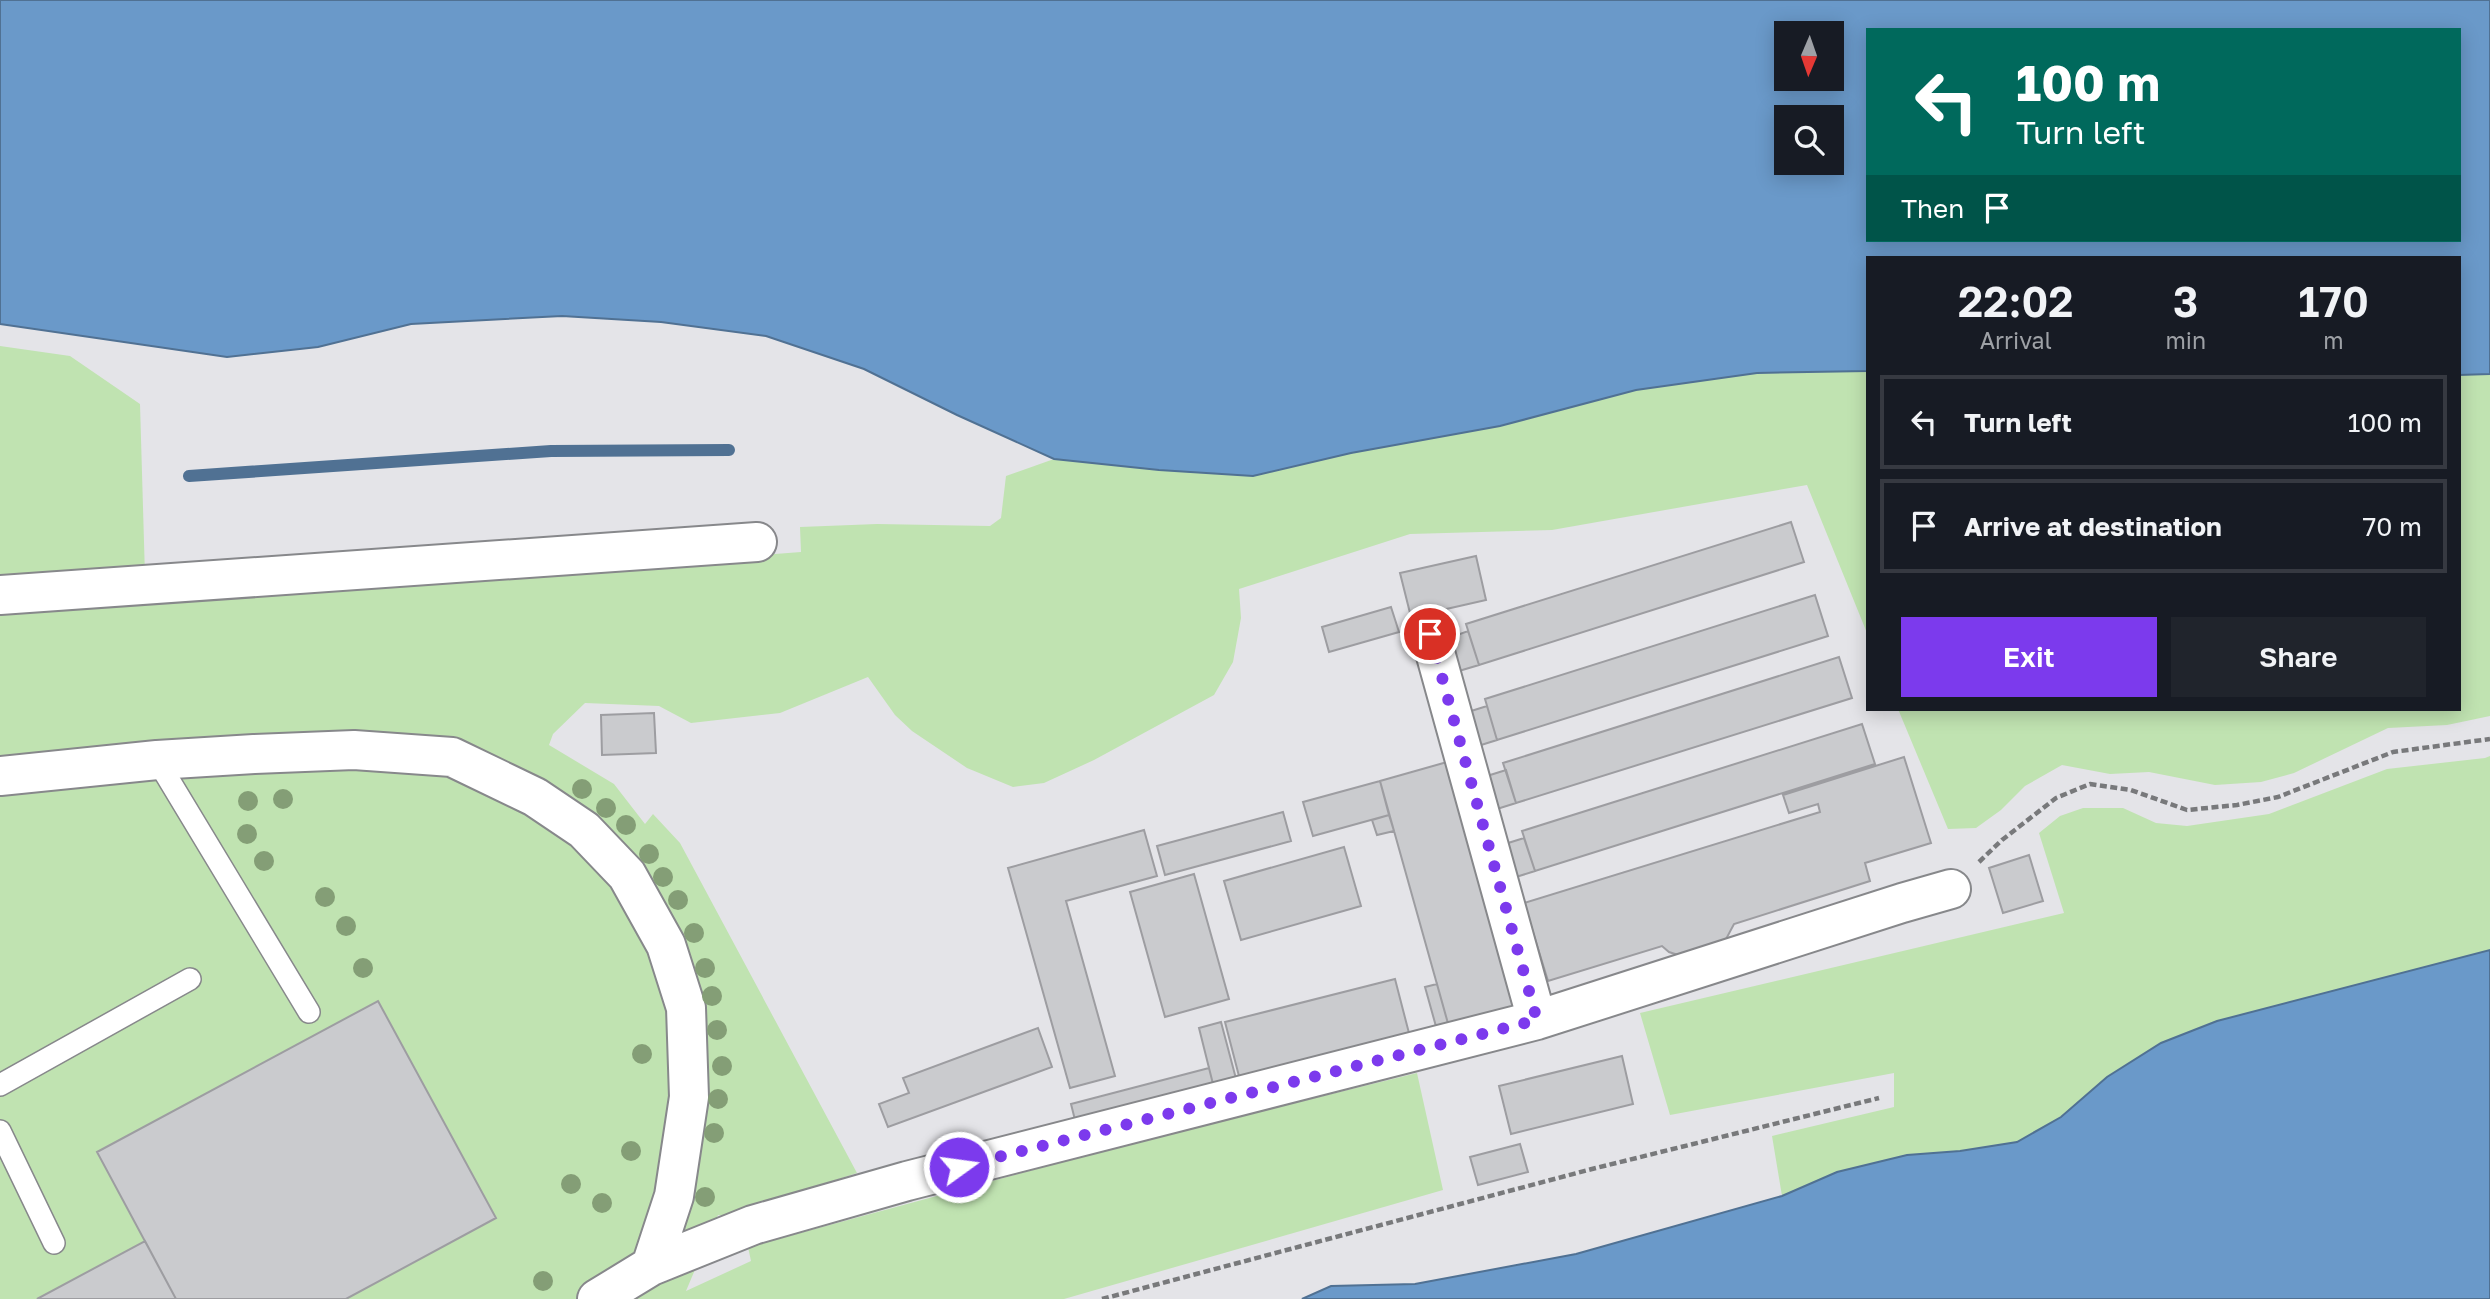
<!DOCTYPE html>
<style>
body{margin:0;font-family:"Golos Text",sans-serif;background:#20242c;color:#f1f3f6;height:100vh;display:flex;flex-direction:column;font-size:26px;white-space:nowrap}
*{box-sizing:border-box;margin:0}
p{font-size:23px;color:#9ea1a6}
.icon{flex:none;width:38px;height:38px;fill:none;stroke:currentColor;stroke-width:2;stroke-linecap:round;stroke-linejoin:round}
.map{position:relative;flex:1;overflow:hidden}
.sheet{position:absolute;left:1866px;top:256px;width:595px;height:455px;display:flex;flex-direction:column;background:#171b24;border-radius:0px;box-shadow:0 4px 18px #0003}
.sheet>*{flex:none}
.guide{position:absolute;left:1866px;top:28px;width:595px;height:214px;border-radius:0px;box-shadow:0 4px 18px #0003;background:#00695c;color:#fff;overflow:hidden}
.needle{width:46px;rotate:182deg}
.fabs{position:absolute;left:1774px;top:21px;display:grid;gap:14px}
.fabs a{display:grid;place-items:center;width:70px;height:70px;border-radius:0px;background:#171b24;box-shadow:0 4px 18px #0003;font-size:35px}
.pin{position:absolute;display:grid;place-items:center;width:60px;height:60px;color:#fff;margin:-30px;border:4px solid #fff;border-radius:50%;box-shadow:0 2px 7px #0007}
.me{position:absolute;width:77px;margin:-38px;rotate:76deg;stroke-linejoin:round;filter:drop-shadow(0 0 5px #0008)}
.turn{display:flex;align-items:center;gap:24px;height:147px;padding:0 35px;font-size:32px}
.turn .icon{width:91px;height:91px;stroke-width:2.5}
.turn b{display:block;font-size:49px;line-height:60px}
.then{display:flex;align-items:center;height:66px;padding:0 35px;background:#0003;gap:14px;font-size:26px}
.eta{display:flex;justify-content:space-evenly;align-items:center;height:119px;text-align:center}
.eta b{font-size:42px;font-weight:600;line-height:49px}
.primary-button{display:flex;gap:14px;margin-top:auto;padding:14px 35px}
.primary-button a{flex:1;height:80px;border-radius:0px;background:#7c3aed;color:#fff;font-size:28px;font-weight:600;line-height:80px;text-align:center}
.primary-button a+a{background:#20242c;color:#f1f3f6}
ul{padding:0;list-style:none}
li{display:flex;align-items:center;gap:21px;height:94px;margin:0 14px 10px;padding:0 21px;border:4px solid #363941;border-radius:0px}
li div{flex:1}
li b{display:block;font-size:26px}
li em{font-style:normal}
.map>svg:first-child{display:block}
.green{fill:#c0e3b1}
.water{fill:#6a99c9;stroke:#507193;stroke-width:2;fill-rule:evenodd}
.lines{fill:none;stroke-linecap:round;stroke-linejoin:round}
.stream{stroke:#507193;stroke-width:12}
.building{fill:#cacbce;stroke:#9d9da1;stroke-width:2}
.service-casing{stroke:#87888b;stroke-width:24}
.minor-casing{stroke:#87888b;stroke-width:42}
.path{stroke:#78797b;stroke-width:4.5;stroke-dasharray:7 3.5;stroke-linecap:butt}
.service{stroke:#fff;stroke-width:21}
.minor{stroke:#fff;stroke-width:38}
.tree{fill:#849e76}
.route{stroke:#7c3aed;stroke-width:12;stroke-dasharray:0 21.6}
</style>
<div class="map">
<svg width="2490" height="1299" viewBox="0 0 2490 1299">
<rect width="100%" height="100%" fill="#e4e4e8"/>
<path class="green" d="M 0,346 L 70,356 L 140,404 L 145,576 L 0,586 Z
M 1867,371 L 1867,633 L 1807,485 L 1552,530 L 1410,534 L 1239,589 L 1241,618 L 1233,662 L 1214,695 L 1094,760 L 1044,783 L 1013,787 L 967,768 L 912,731 L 895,715 L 868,677 L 780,713 L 691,723 L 659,706 L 585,703 L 553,734 L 549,745 L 614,784 L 645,824 L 653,814 L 680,843 L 857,1173 L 725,1216 L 718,1215 L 686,1291 L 751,1261 L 748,1247 L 1136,1142 L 1417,1073 L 1443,1190 L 1064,1299 L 0,1299 L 0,612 L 801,552 L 800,527 L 877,524 L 990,526 L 1001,518 L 1006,476 L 1054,459 L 1159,470 L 1253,476 L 1351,453 L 1500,426 L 1636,390 L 1757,373 Z
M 2490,374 L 2490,716 L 2447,725 L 2388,728 L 2294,773 L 2261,782 L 2215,785 L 2149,772 L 2110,774 L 2062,765 L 2025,786 L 2001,810 L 1976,828 L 1948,829 L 1898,709 L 2459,709 L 2459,375 Z
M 2490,756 L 2490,950 L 2217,1021 L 2161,1043 L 2107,1077 L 2061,1117 L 2017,1142 L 1960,1151 L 1907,1155 L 1837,1172 L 1782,1196 L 1772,1136 L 1894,1107 L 1894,1073 L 1670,1115 L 1640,1013 L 2064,913 L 2039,833 L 2060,816 L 2083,808 L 2123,808 L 2156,823 L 2187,826 L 2269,814 L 2387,769 L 2485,758 Z"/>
<path class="water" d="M 0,0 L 2490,0 L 2490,374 L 2459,375 L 2459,257 L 1867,257 L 1867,371 L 1757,373 L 1636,390 L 1500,426 L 1351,453 L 1253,476 L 1159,470 L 1054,459 L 957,415 L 864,369 L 766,336 L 661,322 L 562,316 L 411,324 L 318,347 L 227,357 L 0,324 ZM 1867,30 L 2459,30 L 2459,240 L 1867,240 ZM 1787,33 L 1832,33 L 1832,79 L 1787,79 ZM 1787,117 L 1832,117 L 1832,163 L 1787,163 Z
M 2490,950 L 2490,1299 L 1302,1299 L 1331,1286 L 1415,1284 L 1576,1254 L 1782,1196 L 1837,1172 L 1907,1155 L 1960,1151 L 2017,1142 L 2061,1117 L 2107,1077 L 2161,1043 L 2217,1021 Z"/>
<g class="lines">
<path class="stream" d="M 189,476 L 551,451 L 729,450"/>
</g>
<path class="building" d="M 1791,522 L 1804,562 L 1479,665 L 1466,624 Z
M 1476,556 L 1486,600 L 1411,617 L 1400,573 Z
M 1815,595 L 1828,636 L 1497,740 L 1485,699 Z
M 1391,607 L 1399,632 L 1329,652 L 1322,627 Z
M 1468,631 L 1479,665 L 1459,671 L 1449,638 Z
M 1839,657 L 1852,698 L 1516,803 L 1503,763 Z
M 1487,706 L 1497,740 L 1478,746 L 1468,712 Z
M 654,713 L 656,753 L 602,755 L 601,715 Z
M 1862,724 L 1875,764 L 1535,871 L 1522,831 Z
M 1904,757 L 1931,843 L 1865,863 L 1870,881 L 1734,924 L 1725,941 L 1684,957 L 1669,952 L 1662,946 L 1548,981 L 1524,903 L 1820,812 L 1818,804 L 1789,813 L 1783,795 Z
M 1447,762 L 1516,1008 L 1449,1027 L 1380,781 Z
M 1506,770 L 1516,803 L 1497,809 L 1487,776 Z
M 1380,781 L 1389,815 L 1313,836 L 1303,802 Z
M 1283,812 L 1291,841 L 1165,875 L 1157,846 Z
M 1389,815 L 1394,831 L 1377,835 L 1372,820 Z
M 1144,830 L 1157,876 L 1066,901 L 1115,1076 L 1070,1088 L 1008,868 Z
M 1524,838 L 1535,871 L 1516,877 L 1505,844 Z
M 1344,847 L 1361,906 L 1241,940 L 1224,881 Z
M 2029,855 L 2043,901 L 2003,913 L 1989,868 Z
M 1194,874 L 1229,999 L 1165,1017 L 1130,892 Z
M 1395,979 L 1410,1037 L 1240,1080 L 1225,1022 Z
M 1437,984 L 1449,1027 L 1437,1030 L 1425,987 Z
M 378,1001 L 496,1218 L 346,1299 L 176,1299 L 97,1152 Z
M 1221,1022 L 1239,1090 L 1216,1096 L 1199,1028 Z
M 1038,1028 L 1052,1067 L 888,1127 L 879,1104 L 909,1093 L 903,1078 Z
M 1622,1056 L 1633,1104 L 1511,1134 L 1499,1086 Z
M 1209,1068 L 1216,1096 L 1078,1132 L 1071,1104 Z
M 1520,1144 L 1528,1172 L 1478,1185 L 1470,1157 Z
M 145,1241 L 176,1299 L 37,1299 Z"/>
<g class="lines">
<defs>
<path id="service" d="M 157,760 L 309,1012
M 0,1085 L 190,979
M 0,1131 L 54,1243"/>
<path id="minor" d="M 0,595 L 757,542
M 1430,634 L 1537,1020
M 0,776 L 157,760 L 254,754 L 354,750 L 452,757 L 535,797 L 584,830 L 627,875 L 666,945 L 686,1008 L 689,1097 L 674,1196 L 651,1266
M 597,1299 L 651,1266 L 753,1225 L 907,1181 L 1537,1020 L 1902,903 L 1951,889"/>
</defs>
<use href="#service" class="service-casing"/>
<use href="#minor" class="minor-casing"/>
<path class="path" d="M 1979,862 L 2002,840 L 2056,798 L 2090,784 L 2131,790 L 2187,810 L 2237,805 L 2278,797 L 2393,752 L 2490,739
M 1102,1299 L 1592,1169 L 1879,1098"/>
<use href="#service" class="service"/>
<use href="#minor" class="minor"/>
</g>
<g class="tree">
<circle cx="582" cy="789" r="10"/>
<circle cx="283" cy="799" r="10"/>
<circle cx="248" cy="801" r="10"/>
<circle cx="606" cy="808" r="10"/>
<circle cx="626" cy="825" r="10"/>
<circle cx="247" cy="834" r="10"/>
<circle cx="649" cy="854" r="10"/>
<circle cx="264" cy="861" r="10"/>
<circle cx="663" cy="877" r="10"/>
<circle cx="325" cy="897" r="10"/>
<circle cx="678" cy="900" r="10"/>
<circle cx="346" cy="926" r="10"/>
<circle cx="694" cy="933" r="10"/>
<circle cx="363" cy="968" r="10"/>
<circle cx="705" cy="968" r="10"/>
<circle cx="712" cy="996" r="10"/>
<circle cx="717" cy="1030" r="10"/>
<circle cx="642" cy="1054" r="10"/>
<circle cx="722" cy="1066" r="10"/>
<circle cx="718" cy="1099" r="10"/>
<circle cx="714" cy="1133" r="10"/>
<circle cx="631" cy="1151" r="10"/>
<circle cx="571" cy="1184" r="10"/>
<circle cx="705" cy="1197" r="10"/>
<circle cx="602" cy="1203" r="10"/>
<circle cx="543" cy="1281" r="10"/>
</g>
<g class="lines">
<path class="route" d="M 959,1167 L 1537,1020 L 1430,634"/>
</g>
</svg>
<div class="fabs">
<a><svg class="needle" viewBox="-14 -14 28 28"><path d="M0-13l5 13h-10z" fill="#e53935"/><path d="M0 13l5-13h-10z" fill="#9ea1a6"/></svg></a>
<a><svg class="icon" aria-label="search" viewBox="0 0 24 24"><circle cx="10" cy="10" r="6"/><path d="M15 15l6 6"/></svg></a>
</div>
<div class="pin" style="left:1430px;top:634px;background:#d93025"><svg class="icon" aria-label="arrive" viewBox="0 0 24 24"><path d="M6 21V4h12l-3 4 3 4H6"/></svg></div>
<svg class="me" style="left:959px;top:1167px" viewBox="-20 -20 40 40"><circle r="17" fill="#7c3aed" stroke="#fff" stroke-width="3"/><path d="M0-11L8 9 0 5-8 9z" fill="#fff"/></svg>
<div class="guide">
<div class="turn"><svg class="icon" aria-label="left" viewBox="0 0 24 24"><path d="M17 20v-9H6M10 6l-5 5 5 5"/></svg><div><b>100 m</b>Turn left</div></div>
<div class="then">Then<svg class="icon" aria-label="arrive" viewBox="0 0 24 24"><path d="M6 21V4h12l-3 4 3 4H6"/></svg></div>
</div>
<section class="sheet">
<div class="eta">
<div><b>22:02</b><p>Arrival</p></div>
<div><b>3</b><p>min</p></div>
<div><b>170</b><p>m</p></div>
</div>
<ul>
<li><svg class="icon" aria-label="left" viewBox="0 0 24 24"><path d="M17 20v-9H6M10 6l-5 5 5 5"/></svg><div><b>Turn left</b></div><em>100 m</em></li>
<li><svg class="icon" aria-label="arrive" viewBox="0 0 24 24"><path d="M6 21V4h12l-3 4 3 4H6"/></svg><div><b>Arrive at destination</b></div><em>70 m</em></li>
</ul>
<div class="primary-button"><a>Exit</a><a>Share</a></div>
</section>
</div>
